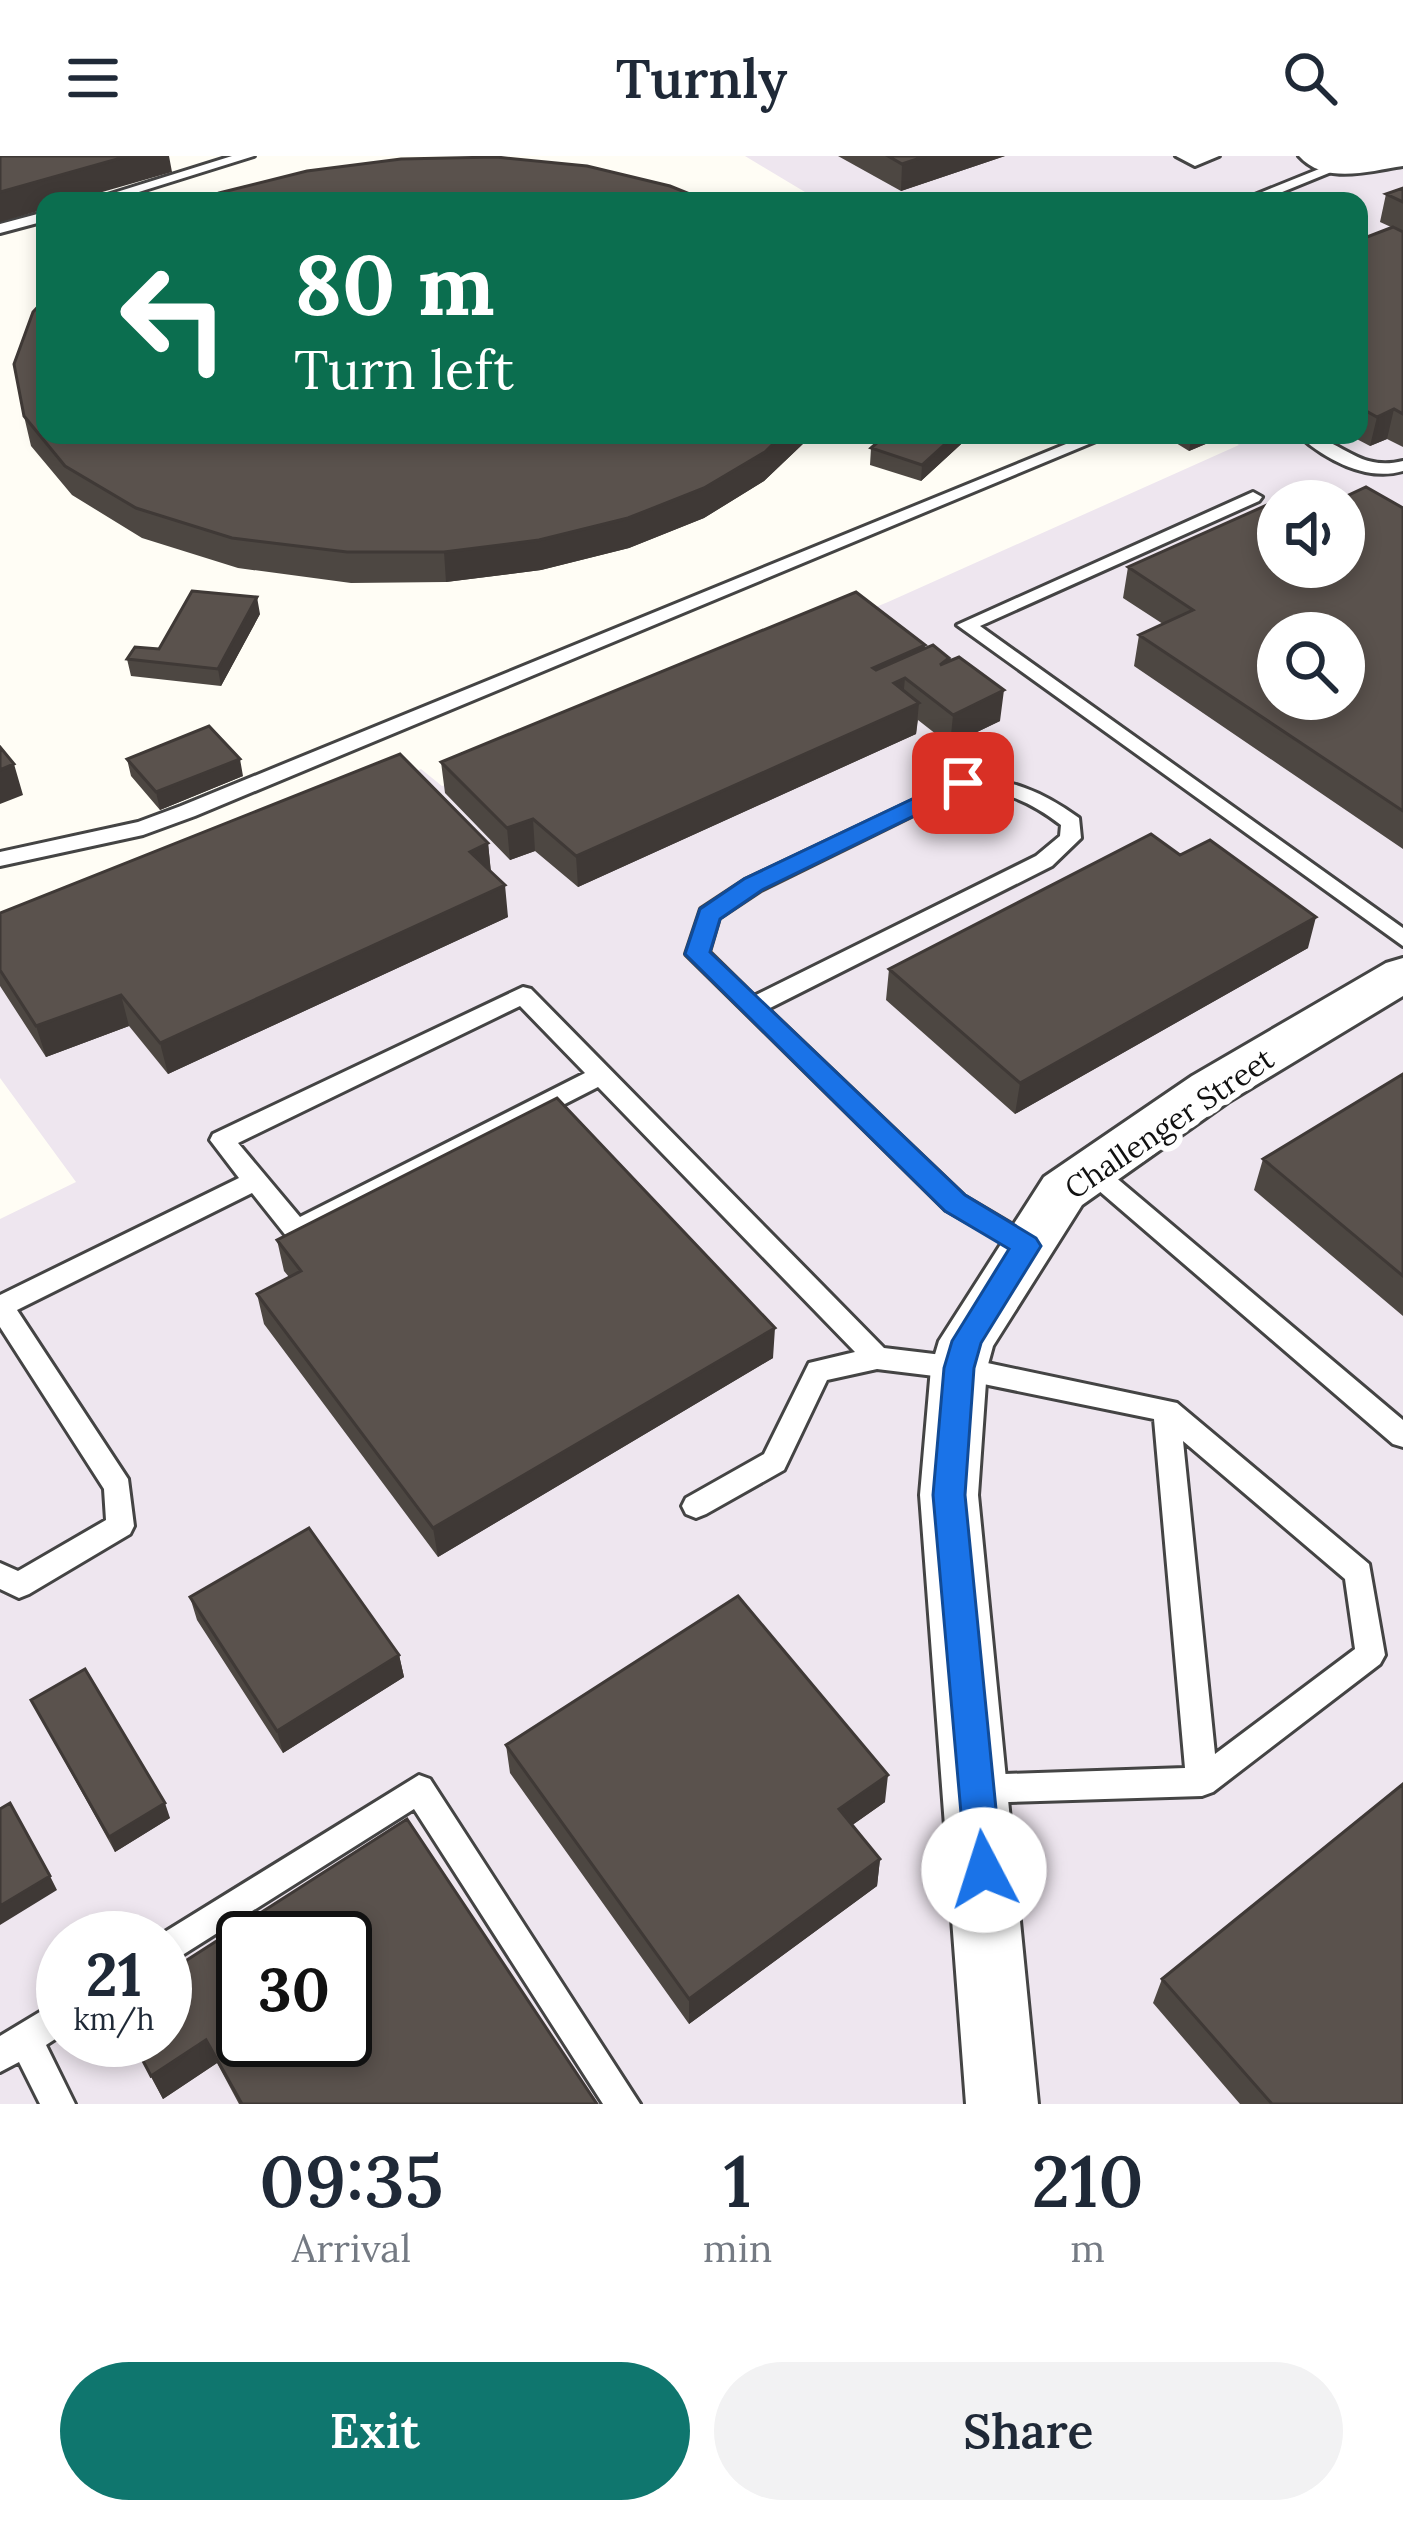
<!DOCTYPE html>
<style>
body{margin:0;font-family:Lora,serif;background:#f2f2f3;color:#1f2937;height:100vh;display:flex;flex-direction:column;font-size:45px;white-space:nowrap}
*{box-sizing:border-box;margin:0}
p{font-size:39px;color:#747a83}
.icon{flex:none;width:66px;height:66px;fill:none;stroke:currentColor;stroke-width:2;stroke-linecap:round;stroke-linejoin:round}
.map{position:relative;height:1948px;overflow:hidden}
.drawer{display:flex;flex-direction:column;background:#fff;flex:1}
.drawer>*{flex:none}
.top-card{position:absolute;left:36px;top:36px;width:1332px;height:252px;border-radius:24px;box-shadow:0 6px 18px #0003;background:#0b6e4f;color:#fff;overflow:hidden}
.buttons{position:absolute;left:1257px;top:324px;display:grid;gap:24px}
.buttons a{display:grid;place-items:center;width:108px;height:108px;border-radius:50%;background:#fff;box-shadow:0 6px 18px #0003;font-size:60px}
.speed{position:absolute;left:36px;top:1755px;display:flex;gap:24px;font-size:60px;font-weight:700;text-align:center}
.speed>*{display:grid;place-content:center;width:156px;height:156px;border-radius:50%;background:#fff;box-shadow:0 6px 18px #0003;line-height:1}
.speed small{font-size:30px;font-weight:400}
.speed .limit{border:6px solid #111;border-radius:18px;background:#fff;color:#111}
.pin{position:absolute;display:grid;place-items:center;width:102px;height:102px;color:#fff;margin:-51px;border-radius:24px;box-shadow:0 6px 18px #0006}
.me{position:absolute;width:132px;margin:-66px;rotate:355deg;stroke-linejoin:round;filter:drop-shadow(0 0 9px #0008)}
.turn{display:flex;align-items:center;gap:42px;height:252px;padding:0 60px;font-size:54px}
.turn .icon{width:156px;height:156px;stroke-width:2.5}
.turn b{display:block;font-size:84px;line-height:102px}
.eta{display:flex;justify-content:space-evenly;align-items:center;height:204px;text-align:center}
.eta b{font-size:72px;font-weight:600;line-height:84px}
.primary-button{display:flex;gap:24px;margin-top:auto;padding:24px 60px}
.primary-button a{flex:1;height:138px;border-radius:72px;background:#0f766e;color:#fff;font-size:48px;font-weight:600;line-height:138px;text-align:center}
.primary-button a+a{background:#f2f2f3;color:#1f2937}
header{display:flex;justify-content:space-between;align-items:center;height:156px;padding:0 60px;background:#fff;font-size:54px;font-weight:600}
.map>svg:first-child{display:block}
.industrial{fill:#eee6ef;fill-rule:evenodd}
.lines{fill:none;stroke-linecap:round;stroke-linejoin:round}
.lane-casing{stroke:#444;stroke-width:6}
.street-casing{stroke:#444;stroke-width:6}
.lane{fill:#fff;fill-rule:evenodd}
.street{fill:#fff;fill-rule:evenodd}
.wall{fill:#4d4742}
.shaded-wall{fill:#3f3936}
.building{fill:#5a524d;stroke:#3f3936;stroke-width:3;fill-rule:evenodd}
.route{fill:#1a73e8;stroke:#114b97;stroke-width:3}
.labels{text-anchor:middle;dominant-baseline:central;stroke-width:12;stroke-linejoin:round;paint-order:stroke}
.street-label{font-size:30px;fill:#111;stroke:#fff}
</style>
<header><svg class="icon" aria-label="menu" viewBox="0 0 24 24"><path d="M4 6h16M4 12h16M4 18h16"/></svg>Turnly<svg class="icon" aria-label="search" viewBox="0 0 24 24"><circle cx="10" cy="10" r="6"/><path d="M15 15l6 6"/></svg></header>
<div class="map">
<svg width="1403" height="1948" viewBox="0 0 1403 1948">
<rect width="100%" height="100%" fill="#fffdf5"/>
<path class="industrial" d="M 745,0 L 1403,0 L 1403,1948 L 0,1948 L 0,1063 L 76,1026 L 0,922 L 0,788 L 421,613 L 442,630 L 888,446 L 1239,289 L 1223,279 L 1359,279 L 1359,45 L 820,45 ZM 1278,345 L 1344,345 L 1344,411 L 1278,411 ZM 1278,477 L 1344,477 L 1344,543 L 1278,543 ZM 63,1782 L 165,1782 L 165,1884 L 63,1884 ZM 243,1782 L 345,1782 L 345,1884 L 243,1884 Z"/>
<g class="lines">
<defs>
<path id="lane" d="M 232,0 L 254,0 L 110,45 L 88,45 Z
M 1176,0 L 1219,0 L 1195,10 Z
M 1334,7 L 1346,10 L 1260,45 L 1240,45 Z
M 45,56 L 45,65 L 0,77 L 0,68 Z
M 1088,279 L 1108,280 L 195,660 L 143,679 L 0,710 L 0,696 L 138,666 L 181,650 Z
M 1298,279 C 1341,279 1355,317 1403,305 L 1403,315 C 1366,326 1325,303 1298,279 Z
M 1253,336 L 1262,341 L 1259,345 L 980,470 L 1403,772 L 1403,790 L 957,469 Z
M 963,621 C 1009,622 1042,635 1079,662 L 1081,682 L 1052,710 L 768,853 L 964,1040 L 1035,1082 L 1039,1089 L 1035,1096 L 1026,1099 L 946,1054 L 686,798 L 701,753 L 745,724 ZM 966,633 C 1005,634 1031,646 1061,669 L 1060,680 L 1036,700 L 754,840 L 709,796 L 719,762 L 761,734 Z
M 523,831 L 531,833 L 884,1192 L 959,1201 L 1177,1247 L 1369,1408 L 1385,1499 L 1380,1508 L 1213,1636 L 1202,1640 L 977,1647 L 966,1643 L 962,1633 L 966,1623 L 977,1619 L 1185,1612 L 1154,1263 L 959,1223 L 877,1213 L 827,1224 L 784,1314 L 706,1358 L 696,1362 L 686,1358 L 682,1350 L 686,1342 L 764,1298 L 809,1207 L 855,1196 L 598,931 L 305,1081 L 287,1081 L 252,1037 L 17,1154 L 128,1323 L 134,1370 L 130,1378 L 29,1438 L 19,1442 L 0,1433 L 0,1407 L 18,1415 L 106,1364 L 104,1333 L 0,1171 L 0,1139 L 239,1022 L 210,984 L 213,978 ZM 520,850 L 585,917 L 300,1061 L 238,987 ZM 1183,1285 L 1345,1423 L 1355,1493 L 1215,1598 Z
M 1092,1006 L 1101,1009 L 1403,1264 L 1403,1291 L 1393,1288 L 1083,1021 L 1080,1015 L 1083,1009 Z
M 419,1619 L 430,1623 L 640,1948 L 603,1948 L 414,1653 L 165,1810 L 165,1782 L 155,1782 Z
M 63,1842 L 63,1878 L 46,1889 L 75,1948 L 40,1948 L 19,1906 L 0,1916 L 0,1880 Z"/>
<path id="street" d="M 1299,0 L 1403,0 L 1403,10 C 1369,15 1325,29 1299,0 Z
M 1403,802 L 1403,840 L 1228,946 L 1082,1049 L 993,1190 L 987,1212 L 978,1339 L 1038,1948 L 966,1948 L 920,1339 L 931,1212 L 939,1185 L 1044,1021 L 1192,920 L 1386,807 Z"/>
</defs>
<use href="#lane" class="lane-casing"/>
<use href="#street" class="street-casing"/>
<use href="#lane" class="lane"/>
<use href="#street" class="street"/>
</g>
<path class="wall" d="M 838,0 L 1005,0 L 901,35 Z
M 1403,32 L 1403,291 L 1387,283 L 1370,290 L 1349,279 L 1359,279 L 1359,84 L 1391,71 L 1380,66 L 1386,38 Z
M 24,260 L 45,279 L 809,279 L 806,285 L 764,325 L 704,362 L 629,392 L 541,414 L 446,426 L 351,427 L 238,412 L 142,382 L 72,339 L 31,290 Z
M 886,279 L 971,279 L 921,325 L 870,309 L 871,292 Z
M 1163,279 L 1227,279 L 1189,295 Z
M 1340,343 L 1403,352 L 1403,693 L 1134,510 L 1139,479 L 1163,468 L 1123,442 L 1128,411 Z
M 260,458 L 221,530 L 131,520 L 127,503 Z
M 925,492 L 949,502 L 949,505 L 1000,565 L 950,589 L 918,564 L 916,578 L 578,731 L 535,695 L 510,704 L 445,637 L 441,606 Z
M 127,603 L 243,620 L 160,654 L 131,620 Z
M 488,687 L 491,716 L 508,761 L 168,918 L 129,870 L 46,901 L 0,830 L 0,757 Z
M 1180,699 L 1308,792 L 1015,958 L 886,844 L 889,813 Z
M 1403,918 L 1403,1160 L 1254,1034 L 1263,1003 Z
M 277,1084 L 773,1202 L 438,1401 L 264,1168 L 257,1138 L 289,1121 L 284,1115 Z
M 190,1441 L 399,1499 L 404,1521 L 283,1597 L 197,1464 Z
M 31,1544 L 170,1662 L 115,1696 Z
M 506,1589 L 885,1646 L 852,1669 L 880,1703 L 877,1730 L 689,1868 L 510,1617 Z
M 1162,1823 L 1403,1948 L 1240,1948 L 1153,1847 Z
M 131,1884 L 165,1884 L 597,1948 L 239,1948 L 217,1907 L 163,1943 Z"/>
<path class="shaded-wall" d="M 128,0 L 169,0 L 172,16 L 71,45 L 45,45 L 45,53 L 0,66 L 0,36 Z
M 926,0 L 1005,0 L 901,35 L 902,8 Z
M 1394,253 L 1387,283 L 1370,290 L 1377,261 Z
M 782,279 L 809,279 L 806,285 L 764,325 L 704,362 L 629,392 L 541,414 L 446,426 L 444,396 Z
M 955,279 L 971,279 L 921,325 L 922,309 Z
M 1192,279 L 1227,279 L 1189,295 Z
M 257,441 L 260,458 L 221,530 L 218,513 Z
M 925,489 L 923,520 L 905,522 L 902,553 L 873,512 Z
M 1004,534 L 1000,565 L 950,589 L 953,559 Z
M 919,547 L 916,578 L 578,731 L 576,700 Z
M 240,603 L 243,620 L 160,654 L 156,636 Z
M 14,608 L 23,639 L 0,648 L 0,614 Z
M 533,663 L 535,695 L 510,704 L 507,672 Z
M 488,687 L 491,718 L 470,696 Z
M 505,729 L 508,761 L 168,918 L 160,887 Z
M 1316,761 L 1308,792 L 1015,958 L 1020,927 Z
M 121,839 L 129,870 L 46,901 L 36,870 Z
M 775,1172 L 773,1202 L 438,1401 L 433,1372 Z
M 399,1499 L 404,1521 L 283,1597 L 277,1575 Z
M 888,1619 L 885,1646 L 837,1680 L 839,1653 Z
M 165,1647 L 170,1662 L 115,1696 L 109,1681 Z
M 880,1703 L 877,1730 L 689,1868 L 689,1843 Z
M 50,1720 L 57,1734 L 0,1769 L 0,1750 Z
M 206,1884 L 217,1907 L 163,1943 L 151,1920 Z"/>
<path class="building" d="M 0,0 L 128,0 L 0,36 Z
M 888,0 L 926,0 L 902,8 Z
M 496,1 L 587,10 L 670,30 L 707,45 L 199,45 L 219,37 L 307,15 L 401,3 Z
M 1403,32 L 1403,46 L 1386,38 Z
M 1393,71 L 1403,76 L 1403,258 L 1394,253 L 1377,261 L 1359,251 L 1359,84 Z
M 45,143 L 45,279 L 782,279 L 765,296 L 704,332 L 628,362 L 539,384 L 444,396 L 347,396 L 232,382 L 136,352 L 65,310 L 24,260 L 14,208 L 33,156 Z
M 886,279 L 955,279 L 922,309 L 871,292 Z
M 1314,328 L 1340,343 L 1366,331 L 1403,352 L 1403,655 L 1139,479 L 1193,454 L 1128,411 ZM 1278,345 L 1344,345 L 1344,411 L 1278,411 ZM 1278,477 L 1344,477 L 1344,543 L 1278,543 Z
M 192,435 L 257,441 L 218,513 L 127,503 L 135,491 L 159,493 Z
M 856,436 L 925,489 L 873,512 L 876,514 L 933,489 L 949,502 L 940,509 L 959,501 L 1004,534 L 953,559 L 905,522 L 894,527 L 919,547 L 576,700 L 533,663 L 507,672 L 441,606 Z
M 209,570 L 240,603 L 156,636 L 127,603 Z
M 0,591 L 14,608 L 0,614 Z
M 400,598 L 488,687 L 470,696 L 505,729 L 160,887 L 121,839 L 36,870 L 0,814 L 0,757 Z
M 1151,678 L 1180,699 L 1210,684 L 1316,761 L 1020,927 L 889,813 Z
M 1403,918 L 1403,1120 L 1263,1003 Z
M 557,942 L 775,1172 L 433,1372 L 257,1138 L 301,1115 L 277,1084 Z
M 309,1372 L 399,1499 L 277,1575 L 190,1441 Z
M 738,1440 L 888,1619 L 839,1653 L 880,1703 L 689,1843 L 506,1589 Z
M 85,1513 L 165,1647 L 109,1681 L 31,1544 Z
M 1403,1628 L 1403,1948 L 1272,1948 L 1162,1823 Z
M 10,1647 L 50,1720 L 0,1750 L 0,1653 Z
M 407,1663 L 597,1948 L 242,1948 L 206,1884 L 151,1920 L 132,1884 L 165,1884 L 165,1818 ZM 243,1782 L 345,1782 L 345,1884 L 243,1884 Z"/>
<path class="route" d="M 963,619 L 975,627 L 971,632 L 762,734 L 720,763 L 710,796 L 965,1039 L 1036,1082 L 1041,1090 L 981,1187 L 974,1212 L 965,1339 L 1002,1714 L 997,1727 L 984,1732 L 971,1727 L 966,1714 L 933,1339 L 944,1212 L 952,1185 L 1009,1093 L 945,1055 L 685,798 L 700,753 L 744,723 Z"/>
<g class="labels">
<g class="street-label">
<text transform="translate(1169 967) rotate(-34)">Challenger Street</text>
</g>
</g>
</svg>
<div class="buttons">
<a><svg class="icon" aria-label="sound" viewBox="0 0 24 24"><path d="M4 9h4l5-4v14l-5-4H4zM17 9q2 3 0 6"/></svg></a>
<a><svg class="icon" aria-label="search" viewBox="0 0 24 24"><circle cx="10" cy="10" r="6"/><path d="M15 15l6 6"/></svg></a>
</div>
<div class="speed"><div>21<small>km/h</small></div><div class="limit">30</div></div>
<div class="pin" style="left:963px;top:627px;background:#d93025"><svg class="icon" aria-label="arrive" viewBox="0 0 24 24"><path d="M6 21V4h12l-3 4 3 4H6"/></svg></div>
<svg class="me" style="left:984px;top:1714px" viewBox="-20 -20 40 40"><circle r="19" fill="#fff"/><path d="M0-13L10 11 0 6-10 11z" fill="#1a73e8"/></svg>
<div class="top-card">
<div class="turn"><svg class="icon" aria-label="left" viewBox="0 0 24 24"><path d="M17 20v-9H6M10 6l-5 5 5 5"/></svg><div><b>80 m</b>Turn left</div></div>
</div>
</div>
<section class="drawer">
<div class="eta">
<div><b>09:35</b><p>Arrival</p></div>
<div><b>1</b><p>min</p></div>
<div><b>210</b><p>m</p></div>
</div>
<div class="primary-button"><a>Exit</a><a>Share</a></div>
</section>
